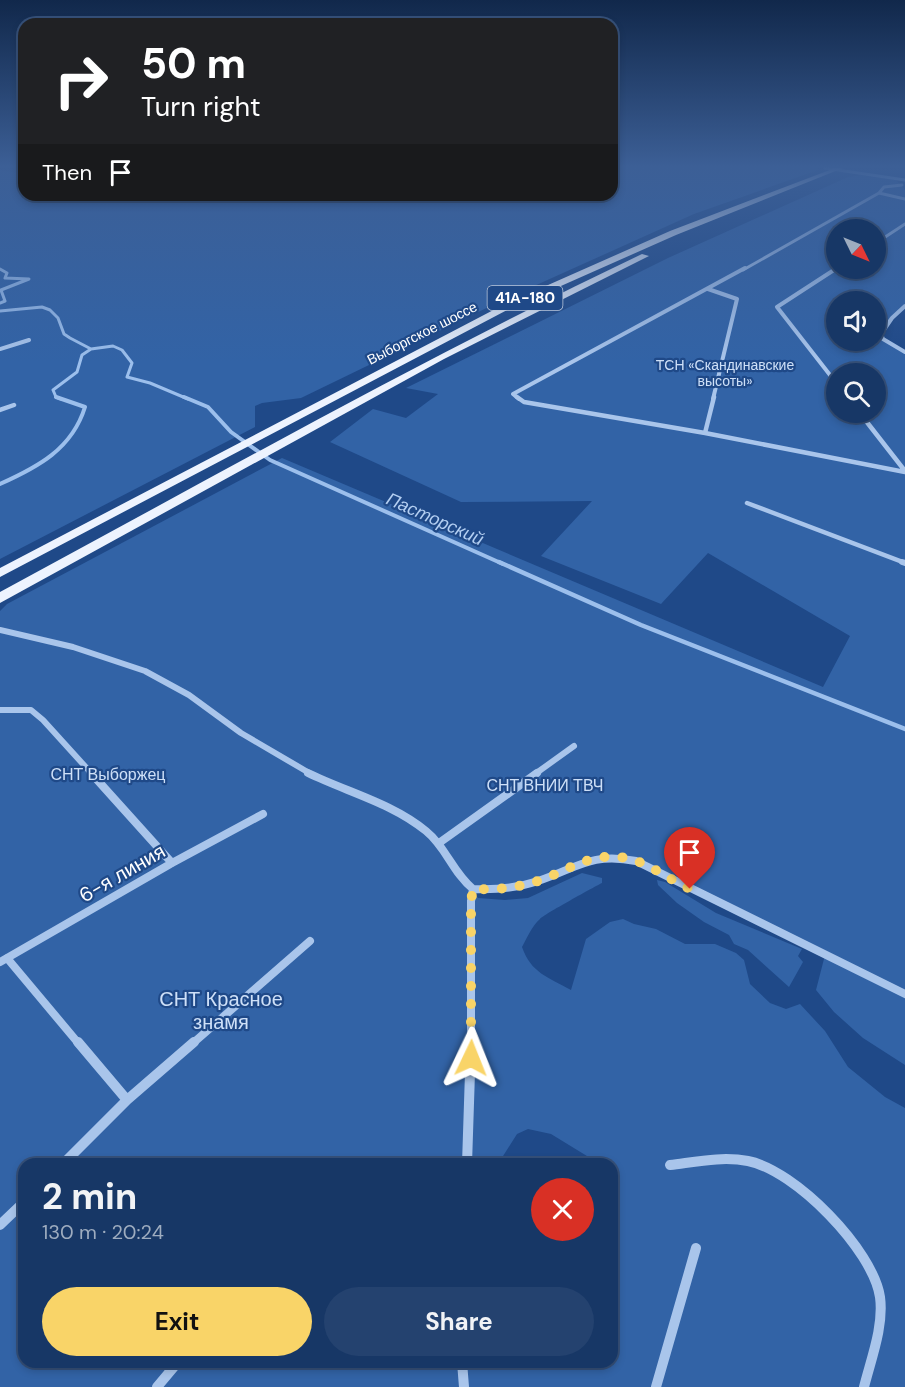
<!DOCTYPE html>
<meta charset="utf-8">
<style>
body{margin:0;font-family:"DM Sans",sans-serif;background:#24426f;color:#f1f3f6;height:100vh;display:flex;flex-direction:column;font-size:22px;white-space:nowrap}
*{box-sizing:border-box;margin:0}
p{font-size:20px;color:#9eacbf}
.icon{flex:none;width:33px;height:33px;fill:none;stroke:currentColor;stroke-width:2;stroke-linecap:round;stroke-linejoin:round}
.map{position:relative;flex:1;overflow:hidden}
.drawer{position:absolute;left:18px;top:1158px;width:600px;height:210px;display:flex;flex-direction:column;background:#173766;border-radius:18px;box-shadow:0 3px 9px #0003,0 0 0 2px #36517a}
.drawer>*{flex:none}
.guide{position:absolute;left:18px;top:18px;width:600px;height:183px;border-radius:18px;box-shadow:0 3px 9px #0003,0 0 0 2px #36517a;background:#202124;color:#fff;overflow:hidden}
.needle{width:39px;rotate:133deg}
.tools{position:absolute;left:826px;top:219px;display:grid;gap:12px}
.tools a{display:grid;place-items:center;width:60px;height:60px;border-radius:50%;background:#173766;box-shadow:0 3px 9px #0003,0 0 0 2px #36517a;font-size:30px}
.pin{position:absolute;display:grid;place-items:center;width:51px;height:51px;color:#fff;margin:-62px -26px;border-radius:50% 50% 50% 0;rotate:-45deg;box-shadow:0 0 6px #0007}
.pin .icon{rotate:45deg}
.me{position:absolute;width:66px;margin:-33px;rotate:2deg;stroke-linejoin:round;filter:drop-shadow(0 0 4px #0008)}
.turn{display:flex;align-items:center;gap:21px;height:126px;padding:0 24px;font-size:27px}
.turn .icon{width:78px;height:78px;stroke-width:2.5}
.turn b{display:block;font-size:42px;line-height:51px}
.then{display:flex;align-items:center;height:57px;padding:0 24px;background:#0003;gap:12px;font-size:22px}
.round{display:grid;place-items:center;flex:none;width:63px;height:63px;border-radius:32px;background:#24426f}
.overview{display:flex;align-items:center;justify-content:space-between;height:102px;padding:0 24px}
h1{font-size:36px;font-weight:700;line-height:45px}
.primary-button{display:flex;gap:12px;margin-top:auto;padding:12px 24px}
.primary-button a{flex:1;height:69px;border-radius:36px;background:#f9d468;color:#111;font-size:24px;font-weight:700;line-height:69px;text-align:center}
.primary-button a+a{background:#24426f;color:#f1f3f6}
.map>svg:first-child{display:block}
.green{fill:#3263a6;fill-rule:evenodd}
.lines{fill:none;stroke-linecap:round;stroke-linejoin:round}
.stream-far2{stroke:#9cbfec;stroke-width:3}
.stream-far1{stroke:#9cbfec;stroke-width:4}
.stream{stroke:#9cbfec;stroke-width:4.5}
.minor-far5{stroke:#a9c5eb;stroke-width:3}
.minor-far4{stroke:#a9c5eb;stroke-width:4}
.minor-far3{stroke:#a9c5eb;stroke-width:4.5}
.minor-far2{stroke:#a9c5eb;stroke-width:6}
.minor-far1{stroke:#a9c5eb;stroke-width:8}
.minor{stroke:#a9c5eb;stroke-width:10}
.primary{fill:#edf3fe;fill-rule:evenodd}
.route{stroke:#f9d468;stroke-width:10;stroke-dasharray:0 18}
.labels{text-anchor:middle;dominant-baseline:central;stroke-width:4.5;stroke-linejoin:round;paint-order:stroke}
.far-street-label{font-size:14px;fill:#fff;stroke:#1f4988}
.far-park-label{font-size:14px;fill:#cee0f8;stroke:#1f4988}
.shield{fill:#1f4988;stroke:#bcc8db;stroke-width:1.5}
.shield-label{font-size:15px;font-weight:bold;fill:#fff}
.park-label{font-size:16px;fill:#cee0f8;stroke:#1f4988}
.water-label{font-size:18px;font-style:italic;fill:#b4cff2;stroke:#1f4988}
.near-street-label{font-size:20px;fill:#fff;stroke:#1f4988}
.near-park-label{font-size:20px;fill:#cee0f8;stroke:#1f4988}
</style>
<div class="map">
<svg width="905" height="1387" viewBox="0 0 905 1387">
<rect width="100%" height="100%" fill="#1f4988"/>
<path class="green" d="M 612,168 L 814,168 L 818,170 L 694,214 L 503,300 L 301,398 L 262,403 L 255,406 L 255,427 L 0,559 L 0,170 L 24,174 L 24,195 L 612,195 Z
M 861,175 L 896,180 L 905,190 L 905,306 L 892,318 L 881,334 L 883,340 L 905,352 L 905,1065 L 863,1038 L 834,1012 L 816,990 L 825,955 L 639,863 L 614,857 L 513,888 L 468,886 L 478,898 L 505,900 L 528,898 L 582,873 L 602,878 L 602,883 C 596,886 543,915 540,919 C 532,926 527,938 522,947 C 531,973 548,977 571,990 L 586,939 L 610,922 L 623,919 L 634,924 L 656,929 L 685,944 L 715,944 L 736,953 L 744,960 L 750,984 L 770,1003 L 786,1009 L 800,1004 L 825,1031 L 848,1067 L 885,1097 L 905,1108 L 905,1387 L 0,1387 L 0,611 L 7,604 L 282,458 L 823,687 L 850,636 L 708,553 L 661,604 L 541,556 L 592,501 L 461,502 L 330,442 L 373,409 L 406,418 L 438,394 L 406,388 L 668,258 L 848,177 ZM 837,230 L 876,230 L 876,268 L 837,268 ZM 837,302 L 876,302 L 876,340 L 837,340 ZM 837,374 L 876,374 L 876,412 L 837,412 ZM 528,1129 L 551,1134 L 600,1164 L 612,1164 L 612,1362 L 24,1362 L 24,1164 L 498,1164 L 517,1134 Z
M 657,880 L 665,882 L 716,913 L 802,949 L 798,956 L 803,962 L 789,987 L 748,950 L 734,944 L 729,935 L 704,922 L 677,903 L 658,885 Z"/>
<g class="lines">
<path class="stream-far2" d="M 0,269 L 7,273 L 5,278 L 29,279 L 1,290 L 5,301 L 0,303
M 0,311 L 42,307 L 50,310 L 58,318 L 64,334 L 70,338 L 91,349 L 113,346 L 122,350 L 132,363 L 127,377 L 150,383 L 188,399
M 61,399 L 56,397 L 53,390 L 77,372 L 82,355 L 91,349"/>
<path class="stream-far1" d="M 184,397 L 208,407 L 231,432 L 270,460 L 503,564
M 0,484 C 38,467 72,449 85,407 L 56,397"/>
<path class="stream" d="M 499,562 L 641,625 L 905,729"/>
<path class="minor-far5" d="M 825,168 L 905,180
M 879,193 L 905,199
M 876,243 L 905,224
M 743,270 L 879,193 L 884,187 L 902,185
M 835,270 L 837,268"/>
<path class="minor-far4" d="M 837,268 L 777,307 L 837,384
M 708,289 L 737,299 L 713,399
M 905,306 L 892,318 L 881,334 L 883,339 L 905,352
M 0,349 L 29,340
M 519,399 L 513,394 L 745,268"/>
<path class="minor-far3" d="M 517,397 L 524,402 L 705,433 L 905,472
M 0,410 L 14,405
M 859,412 L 905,471
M 705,433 L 714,397
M 747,503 L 905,563"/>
<path class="minor-far2" d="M 902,562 L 905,563
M 0,630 L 73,647 L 145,671 L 189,695 L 241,733 L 311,774
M 0,710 L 31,710 L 43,720 L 92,774
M 535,774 L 574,746"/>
<path class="minor-far1" d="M 91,773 L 172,863
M 308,773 C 347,792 392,803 426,831 C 446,847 453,873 473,889 C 495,890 517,888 538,881 C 577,868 591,852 636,861 L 905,994
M 439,843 L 537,773
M 7,958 L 79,1044
M 0,962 L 172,863 L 263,814
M 192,1044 L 310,941
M 471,1044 L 471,901 L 473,889"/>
<path class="minor" d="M 78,1042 L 127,1100
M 63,1164 L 127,1100 L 194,1042
M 467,1164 L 471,1042
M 670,1165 C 695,1162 722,1156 748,1161 C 795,1170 873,1250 880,1297 C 884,1326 871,1359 864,1387
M 0,1225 L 24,1202
M 462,1362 L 464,1387
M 157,1387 L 178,1362
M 656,1387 L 696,1248"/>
<path class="primary" d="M 835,168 L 843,168 L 676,235 L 509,309 L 0,577 L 0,568 L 503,305 L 670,231 Z
M 642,254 L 649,256 L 444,359 L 0,603 L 0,592 C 213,477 424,358 642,254 Z"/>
</g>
<linearGradient id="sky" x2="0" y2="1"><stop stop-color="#11284b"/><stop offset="0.46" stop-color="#3c5f96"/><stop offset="1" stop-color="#3c5f96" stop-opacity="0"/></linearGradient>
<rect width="905" height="362" fill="url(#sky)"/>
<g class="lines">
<path class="route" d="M 471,1058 L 471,901 L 473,889 C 496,890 518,888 541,880 C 568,870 589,854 619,857 C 644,859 668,879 690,889"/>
</g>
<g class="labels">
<g class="far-street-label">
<text transform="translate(422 333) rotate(-27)">Выборгское шоссе</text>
</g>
<g class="far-park-label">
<text x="725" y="365">ТСН «Скандинавские<tspan x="725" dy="16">высоты»</tspan></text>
</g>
<rect class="shield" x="487.5" y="286" width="75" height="24" rx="4.5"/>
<g class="shield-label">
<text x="525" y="298">41А-180</text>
</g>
<g class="park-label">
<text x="108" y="774">СНТ Выборжец</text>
<text x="545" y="785">СНТ ВНИИ ТВЧ</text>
</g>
<g class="water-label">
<text transform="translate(435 519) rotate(24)">Пасторский</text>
</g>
<g class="near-street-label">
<text transform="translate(122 873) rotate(-30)">6-я линия</text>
</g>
<g class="near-park-label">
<text x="221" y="999">СНТ Красное<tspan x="221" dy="23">знамя</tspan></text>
</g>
</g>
</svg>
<div class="tools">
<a><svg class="needle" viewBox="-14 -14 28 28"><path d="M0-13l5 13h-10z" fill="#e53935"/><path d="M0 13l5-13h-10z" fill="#9eacbf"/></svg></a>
<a><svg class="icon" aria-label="sound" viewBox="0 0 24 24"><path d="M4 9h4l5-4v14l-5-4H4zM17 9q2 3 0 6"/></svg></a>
<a><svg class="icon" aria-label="search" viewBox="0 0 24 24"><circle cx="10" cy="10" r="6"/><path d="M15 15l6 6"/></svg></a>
</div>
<div class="pin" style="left:690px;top:889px;background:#d93025"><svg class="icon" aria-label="arrive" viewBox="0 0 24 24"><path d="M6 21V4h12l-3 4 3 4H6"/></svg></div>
<svg class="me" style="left:471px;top:1058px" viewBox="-20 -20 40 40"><path d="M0-17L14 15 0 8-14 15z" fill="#f9d468" stroke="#fff" stroke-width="4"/></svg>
<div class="guide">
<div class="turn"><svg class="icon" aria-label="right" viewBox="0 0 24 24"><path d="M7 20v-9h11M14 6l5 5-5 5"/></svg><div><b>50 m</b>Turn right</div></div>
<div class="then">Then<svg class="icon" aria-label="arrive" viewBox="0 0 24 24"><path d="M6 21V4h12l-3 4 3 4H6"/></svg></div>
</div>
<section class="drawer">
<div class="overview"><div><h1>2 min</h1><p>130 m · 20:24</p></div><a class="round" style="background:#d93025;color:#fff"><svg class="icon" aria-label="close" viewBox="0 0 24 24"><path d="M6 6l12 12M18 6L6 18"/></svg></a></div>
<div class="primary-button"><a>Exit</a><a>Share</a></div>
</section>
</div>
